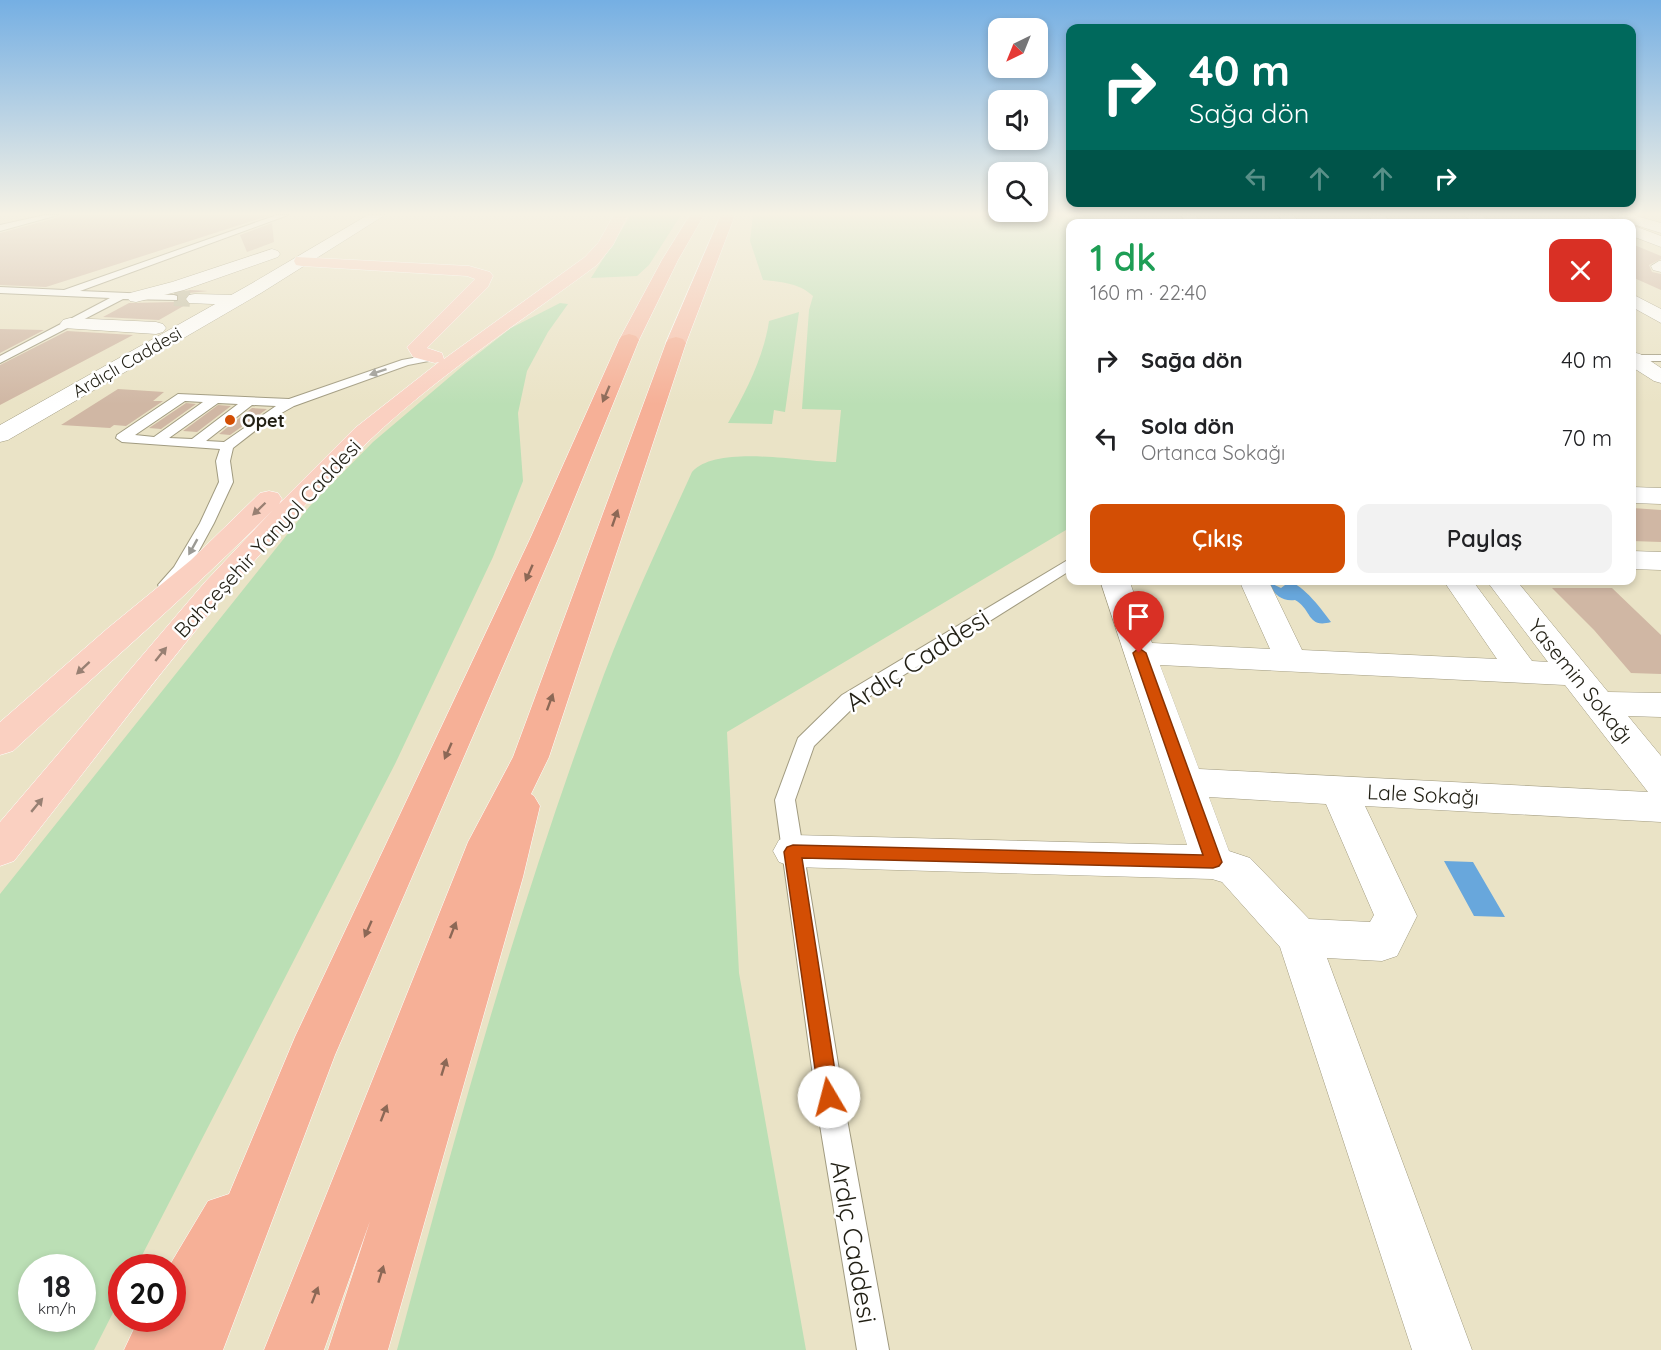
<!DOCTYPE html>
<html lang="tr">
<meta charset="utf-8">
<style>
body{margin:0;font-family:Quicksand,sans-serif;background:#f2f2f2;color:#202124;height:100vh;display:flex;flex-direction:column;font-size:22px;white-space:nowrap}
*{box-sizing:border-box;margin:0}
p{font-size:20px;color:#757577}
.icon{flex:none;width:33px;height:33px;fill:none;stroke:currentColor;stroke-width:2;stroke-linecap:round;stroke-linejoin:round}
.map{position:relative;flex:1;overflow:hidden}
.sheet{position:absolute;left:1066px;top:219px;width:570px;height:366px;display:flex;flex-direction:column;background:#fff;border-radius:12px;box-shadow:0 3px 9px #0003}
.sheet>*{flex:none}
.hud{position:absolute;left:1066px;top:24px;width:570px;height:183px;border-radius:12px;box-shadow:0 3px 9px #0003;background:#00695c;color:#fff;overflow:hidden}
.needle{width:39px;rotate:223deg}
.controls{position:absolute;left:988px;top:18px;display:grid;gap:12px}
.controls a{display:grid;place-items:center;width:60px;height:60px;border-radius:12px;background:#fff;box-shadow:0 3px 9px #0003;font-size:30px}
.speed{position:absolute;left:18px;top:1254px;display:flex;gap:12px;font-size:30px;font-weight:700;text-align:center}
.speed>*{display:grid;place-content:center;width:78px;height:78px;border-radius:50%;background:#fff;box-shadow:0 3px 9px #0003;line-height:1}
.speed small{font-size:15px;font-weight:400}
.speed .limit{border:9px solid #d22;background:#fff;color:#111}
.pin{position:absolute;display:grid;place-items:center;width:51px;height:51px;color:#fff;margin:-62px -26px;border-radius:50% 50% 50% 0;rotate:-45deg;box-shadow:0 0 6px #0007}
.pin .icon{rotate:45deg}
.me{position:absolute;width:66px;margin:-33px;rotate:352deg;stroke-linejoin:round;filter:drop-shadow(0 0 4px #0008)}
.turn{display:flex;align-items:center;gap:21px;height:126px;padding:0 24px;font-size:27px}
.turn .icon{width:78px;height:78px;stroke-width:2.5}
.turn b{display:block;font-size:42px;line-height:51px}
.lanes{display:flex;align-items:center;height:57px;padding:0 24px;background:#0003;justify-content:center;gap:30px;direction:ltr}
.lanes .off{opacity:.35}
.round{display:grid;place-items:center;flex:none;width:63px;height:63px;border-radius:12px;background:#f2f2f2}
.overview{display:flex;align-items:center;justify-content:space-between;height:102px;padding:0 24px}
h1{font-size:36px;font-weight:600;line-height:45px;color:#1e9e55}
.action{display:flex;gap:12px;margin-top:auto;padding:12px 24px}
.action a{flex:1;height:69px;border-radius:12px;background:#d34e04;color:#fff;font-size:24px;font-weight:600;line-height:69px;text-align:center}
.action a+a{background:#f2f2f2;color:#202124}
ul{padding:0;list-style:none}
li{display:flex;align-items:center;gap:18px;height:78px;padding:0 24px}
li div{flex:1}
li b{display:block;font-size:22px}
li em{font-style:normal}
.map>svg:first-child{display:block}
.green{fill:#bbdfb5;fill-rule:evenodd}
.water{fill:#68a7dc}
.building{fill:#d0b7a4}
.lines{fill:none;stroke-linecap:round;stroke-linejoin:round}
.minor-tunnel{stroke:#c2bca2;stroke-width:16;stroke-dasharray:16 8;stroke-linecap:butt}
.service-casing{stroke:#a19b80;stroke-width:2}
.minor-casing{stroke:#a19b80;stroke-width:1}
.tertiary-casing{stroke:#a19b80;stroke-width:1}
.secondary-casing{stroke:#a19b80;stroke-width:1}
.primary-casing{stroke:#fff;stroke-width:1}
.trunk-casing{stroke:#fff;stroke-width:1}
.motorway-casing{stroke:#fff;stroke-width:1}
.service{fill:#fff;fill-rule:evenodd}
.minor{fill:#fff;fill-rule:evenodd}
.tertiary{fill:#fff;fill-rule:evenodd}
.secondary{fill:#fff;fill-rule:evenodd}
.primary{fill:#fad0c1;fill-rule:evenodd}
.trunk{fill:#f8c0ac;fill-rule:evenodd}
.motorway{fill:#f6b097;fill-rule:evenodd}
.oneway{fill:#9b9a95}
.oneway2{fill:#8c6856}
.oneway3{fill:#988073}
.route{fill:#d34e04;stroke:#893303;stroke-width:1.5}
.poi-dot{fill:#d34e04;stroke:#fff;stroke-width:2}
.labels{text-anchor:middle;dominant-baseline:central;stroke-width:5;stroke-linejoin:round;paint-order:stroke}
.far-street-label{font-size:18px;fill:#211f14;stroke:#fff}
.far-poi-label{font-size:18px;font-weight:bold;fill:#211f14;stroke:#fff;text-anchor:start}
.street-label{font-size:21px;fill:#211f14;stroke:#fff}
.near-street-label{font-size:26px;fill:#211f14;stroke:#fff}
</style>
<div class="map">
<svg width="1661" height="1350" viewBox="0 0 1661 1350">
<rect width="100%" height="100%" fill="#eae3c6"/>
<path class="green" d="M 631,215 L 681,215 L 649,265 L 637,276 L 591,278 Z
M 753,215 L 1090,215 L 1102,223 L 1071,224 L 1071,527 L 727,732 L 739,973 L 806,1350 L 397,1350 C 456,1131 517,911 595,699 C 623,621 658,547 692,472 C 717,444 801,462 836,462 L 841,410 L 802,409 L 809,310 L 813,296 C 799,283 782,282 763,280 L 750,241 Z
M 560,303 L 568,304 L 548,332 L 527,371 L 518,413 L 523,481 L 493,557 L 395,764 L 136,1267 L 122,1268 L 121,1297 L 94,1350 L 0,1350 L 0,894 L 309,507 L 373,442 L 465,364 L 511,328 ZM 32,1268 L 82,1268 L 82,1318 L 32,1318 Z
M 799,312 L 785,412 L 774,410 L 772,424 L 728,423 C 746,392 764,356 769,321 Z"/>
<path class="water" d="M 1266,581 L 1281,588 L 1289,582 C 1303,584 1323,611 1331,622 C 1307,629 1312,609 1295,600 C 1280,602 1273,592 1266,581 Z
M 1444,861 L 1473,862 L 1505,917 L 1474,916 Z"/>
<path class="building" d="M 60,215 L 271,215 L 46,287 L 0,285 L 0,233 L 59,217 Z
M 272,223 L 274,242 L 247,252 L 240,235 Z
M 1632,244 L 1661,256 L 1661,259 L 1649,265 L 1652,272 L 1661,274 L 1661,290 L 1632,277 Z
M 190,290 L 208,291 L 189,293 L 184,299 L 187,304 L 159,320 L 103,317 L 129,303 L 177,302 L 179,300 L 178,294 Z
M 0,329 L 44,330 L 0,353 Z
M 67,331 L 133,335 L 0,405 L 0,365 Z
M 118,389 L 164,392 L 153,401 L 163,401 L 126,426 L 114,425 L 110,428 L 61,425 Z
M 186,403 L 196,404 L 161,429 L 149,428 Z
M 218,405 L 231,406 L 197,432 L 183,431 Z
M 252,408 L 267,409 L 230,435 L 219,434 Z
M 1632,508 L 1661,510 L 1661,542 L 1632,541 Z
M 1552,588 L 1612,588 L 1661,635 L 1661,674 L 1631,673 L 1594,630 Z"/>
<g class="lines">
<path class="minor-tunnel" d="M 174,298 L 195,299"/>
<defs>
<path id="service" d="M 45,215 L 58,215 L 0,231 L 0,225 Z
M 277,215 L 288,215 L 80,291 L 174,295 L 177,296 L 177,300 L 123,299 L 0,363 L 0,356 L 110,298 L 0,293 L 0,287 L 64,290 Z
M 435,354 L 441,357 L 439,359 L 408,365 L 294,406 L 269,420 L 233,448 L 230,461 L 233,482 L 214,523 L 189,569 L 172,588 L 160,588 L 158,585 L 174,567 L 200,523 L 219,482 L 216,461 L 220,449 L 122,442 L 116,438 L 117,435 L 178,394 L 289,399 L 402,360 ZM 185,401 L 203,402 L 154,437 L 135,435 ZM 218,403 L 238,404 L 192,439 L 169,438 ZM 252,405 L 276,406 L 224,442 L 206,441 Z
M 1632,355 L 1661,355 L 1661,361 L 1632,361 Z
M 1071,558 L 1071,570 L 856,705 L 814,746 L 795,800 L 847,1119 L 889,1350 L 857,1350 L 819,1119 L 775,800 L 798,738 L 842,695 Z"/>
<path id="minor" d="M 1181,215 L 1195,215 L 1202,224 L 1187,224 Z
M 1278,215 L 1293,215 L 1301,224 L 1285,224 Z
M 1368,215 L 1384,215 L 1393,224 L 1376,224 Z
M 1464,215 L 1481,215 L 1493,224 L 1475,224 Z
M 1586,215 L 1605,215 L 1622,224 C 1609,224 1594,225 1586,215 Z
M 1632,225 L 1661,236 L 1661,247 L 1632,236 Z
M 272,249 L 278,251 L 280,254 L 278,257 L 184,290 L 136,302 L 130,301 L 127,297 L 130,293 L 172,282 Z
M 1659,261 L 1661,261 L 1661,272 L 1653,270 L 1651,266 Z
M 195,294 L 236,295 L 242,296 L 245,300 L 242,304 L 236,305 L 189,303 L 186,299 L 189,295 Z
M 1632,294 L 1661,309 L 1661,323 L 1632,307 Z
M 70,318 L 156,322 L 163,324 L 166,328 L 163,332 L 156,334 L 63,328 L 60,324 L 63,320 Z
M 1632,352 L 1640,354 L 1661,368 L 1661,383 L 1654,381 L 1632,367 Z
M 1632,487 L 1661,488 L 1661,504 L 1632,503 Z
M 1632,551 L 1661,552 L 1661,570 L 1632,569 Z
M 1100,580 L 1129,580 L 1152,643 L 1270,649 L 1239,580 L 1268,580 L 1302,650 L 1497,659 L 1443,580 L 1472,580 L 1532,661 L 1548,662 L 1486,580 L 1516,580 L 1608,692 L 1661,693 L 1661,717 L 1628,716 L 1661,756 L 1661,822 L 1365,806 L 1417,916 L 1397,956 L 1382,961 L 1327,958 L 1472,1350 L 1412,1350 L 1280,947 L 1222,882 L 1212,879 L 793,867 L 779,862 L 773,851 L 779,840 L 793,835 L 1187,845 ZM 1160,665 L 1565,685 L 1648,792 L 1199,769 ZM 1209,797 L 1326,804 L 1374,915 L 1370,922 L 1309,919 L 1250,858 L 1229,851 Z"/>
<path id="tertiary" d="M 1612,215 L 1633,215 L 1661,223 L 1661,233 L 1614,218 Z"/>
<path id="secondary" d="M 368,215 L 385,215 L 261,293 L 8,440 L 0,442 L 0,425 L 249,285 Z"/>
<path id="primary" d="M 614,215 L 628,215 L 613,245 L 597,265 C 523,320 437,376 371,439 C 237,565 128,718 14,861 L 0,866 L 0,822 L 205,582 L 273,510 C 190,594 99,671 13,751 L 0,755 L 0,722 L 108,628 L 191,560 L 260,493 L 269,491 L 278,493 L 282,499 L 279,504 L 355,428 L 439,362 L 435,363 L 413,357 L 407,347 L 475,279 L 467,276 L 302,266 L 296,265 L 294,261 L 296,257 L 469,266 L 490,272 L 493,276 L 488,287 L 427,348 L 442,353 L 444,359 L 585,257 L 598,243 Z"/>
<path id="trunk" d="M 690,215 L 704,215 L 678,260 L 639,340 L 636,344 L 622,344 L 619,340 L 662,260 Z
M 721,215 L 735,215 L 686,343 L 683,347 L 669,347 L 666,343 Z"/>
<path id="motorway" d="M 629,334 L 636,336 L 639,340 L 558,539 L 335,1055 L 223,1350 L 124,1350 L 139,1318 L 172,1318 L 172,1268 L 168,1268 L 208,1201 L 229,1194 L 295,1037 L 530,539 L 619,340 L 622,336 Z
M 676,337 L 683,339 L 686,343 L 549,757 L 531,794 L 534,796 L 540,806 L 523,877 L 388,1350 L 328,1350 L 370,1221 L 324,1350 L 264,1350 L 468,842 L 513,757 L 666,343 L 669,339 Z"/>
</defs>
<use href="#service" class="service-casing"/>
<use href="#minor" class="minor-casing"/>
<use href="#tertiary" class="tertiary-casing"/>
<use href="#secondary" class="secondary-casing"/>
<use href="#primary" class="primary-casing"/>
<use href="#trunk" class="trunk-casing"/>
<use href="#motorway" class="motorway-casing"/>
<use href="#service" class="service"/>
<use href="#minor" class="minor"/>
<use href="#tertiary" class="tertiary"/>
<use href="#secondary" class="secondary"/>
<use href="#primary" class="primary"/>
<use href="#trunk" class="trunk"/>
<use href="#motorway" class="motorway"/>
</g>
<defs><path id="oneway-solid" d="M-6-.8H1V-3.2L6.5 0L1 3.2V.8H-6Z" transform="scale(1.5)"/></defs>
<g class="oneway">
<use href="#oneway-solid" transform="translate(378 372) rotate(161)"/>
<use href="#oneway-solid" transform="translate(193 547) rotate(119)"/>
</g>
<g class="oneway2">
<use href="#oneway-solid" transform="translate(606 394) rotate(113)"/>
<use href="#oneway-solid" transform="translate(615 518) rotate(-71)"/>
<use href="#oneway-solid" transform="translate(529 573) rotate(114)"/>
<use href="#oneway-solid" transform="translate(550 702) rotate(-70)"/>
<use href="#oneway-solid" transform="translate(448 751) rotate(114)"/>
<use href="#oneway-solid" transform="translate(368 929) rotate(114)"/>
<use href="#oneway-solid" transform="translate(453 930) rotate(-69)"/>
<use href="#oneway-solid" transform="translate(444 1067) rotate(-73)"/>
<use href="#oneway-solid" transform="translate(384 1113) rotate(-69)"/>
<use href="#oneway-solid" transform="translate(381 1274) rotate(-73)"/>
<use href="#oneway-solid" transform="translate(315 1295) rotate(-69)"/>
</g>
<g class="oneway3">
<use href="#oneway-solid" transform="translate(259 509) rotate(136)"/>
<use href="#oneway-solid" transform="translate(161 654) rotate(-51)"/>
<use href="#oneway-solid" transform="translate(83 668) rotate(137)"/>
<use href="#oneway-solid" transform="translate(37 805) rotate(-50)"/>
</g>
<linearGradient id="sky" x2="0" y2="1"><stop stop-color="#75afe3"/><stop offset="0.53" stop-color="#f6f2e5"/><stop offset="1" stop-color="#f6f2e5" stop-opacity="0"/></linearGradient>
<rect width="1661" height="404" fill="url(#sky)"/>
<path class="route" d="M 1139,648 L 1146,653 L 1222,862 L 1219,866 L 1213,868 L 802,858 L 839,1097 L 836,1104 L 829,1107 L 822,1104 L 819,1097 L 784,852 L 787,847 L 793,845 L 1203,855 L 1133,653 Z"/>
<circle class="poi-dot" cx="230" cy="420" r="6"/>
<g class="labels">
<g class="far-street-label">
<text transform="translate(127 362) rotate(-30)">Ardıçlı Caddesi</text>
</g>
<g class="far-poi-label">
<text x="242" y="420">Opet</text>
</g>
<g class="street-label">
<text transform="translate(267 538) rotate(-47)">Bahçeşehir Yanyol Caddesi</text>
<text transform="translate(1581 681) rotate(51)">Yasemin Sokağı</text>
<text transform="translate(1423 794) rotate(3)">Lale Sokağı</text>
</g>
<g class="near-street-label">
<text transform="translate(917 660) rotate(-33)">Ardıç Caddesi</text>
<text transform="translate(854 1242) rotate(80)">Ardıç Caddesi</text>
</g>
</g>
</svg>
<div class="controls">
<a><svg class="needle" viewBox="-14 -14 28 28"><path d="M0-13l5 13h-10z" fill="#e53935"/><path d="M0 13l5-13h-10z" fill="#757577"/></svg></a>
<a><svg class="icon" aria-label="sound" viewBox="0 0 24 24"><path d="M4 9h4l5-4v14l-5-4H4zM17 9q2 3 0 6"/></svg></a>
<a><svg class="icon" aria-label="search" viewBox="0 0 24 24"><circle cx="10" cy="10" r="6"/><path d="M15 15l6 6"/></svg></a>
</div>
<div class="speed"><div>18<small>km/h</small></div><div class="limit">20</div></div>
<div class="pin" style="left:1139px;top:653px;background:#d93025"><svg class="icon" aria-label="arrive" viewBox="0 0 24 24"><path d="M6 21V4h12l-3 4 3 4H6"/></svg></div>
<svg class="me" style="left:829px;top:1097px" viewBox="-20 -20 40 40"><circle r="19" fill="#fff"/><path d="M0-13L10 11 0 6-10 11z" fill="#d34e04"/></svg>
<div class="hud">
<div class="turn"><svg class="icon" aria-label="right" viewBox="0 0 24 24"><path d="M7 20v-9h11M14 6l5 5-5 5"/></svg><div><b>40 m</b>Sağa dön</div></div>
<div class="lanes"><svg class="icon off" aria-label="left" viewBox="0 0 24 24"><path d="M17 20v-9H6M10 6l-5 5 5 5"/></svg><svg class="icon off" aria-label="ahead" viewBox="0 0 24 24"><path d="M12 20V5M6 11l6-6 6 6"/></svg><svg class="icon off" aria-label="ahead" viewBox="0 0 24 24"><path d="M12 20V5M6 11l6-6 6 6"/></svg><svg class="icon" aria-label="right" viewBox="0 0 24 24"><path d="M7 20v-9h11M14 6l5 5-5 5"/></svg></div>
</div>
<section class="sheet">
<div class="overview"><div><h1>1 dk</h1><p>160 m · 22:40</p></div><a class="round" style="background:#d93025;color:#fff"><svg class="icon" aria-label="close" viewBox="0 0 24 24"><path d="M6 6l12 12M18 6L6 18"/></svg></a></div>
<ul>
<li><svg class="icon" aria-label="right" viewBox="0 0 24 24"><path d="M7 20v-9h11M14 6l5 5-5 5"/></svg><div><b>Sağa dön</b></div><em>40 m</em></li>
<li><svg class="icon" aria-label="left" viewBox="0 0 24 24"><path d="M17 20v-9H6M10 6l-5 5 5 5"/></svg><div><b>Sola dön</b><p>Ortanca Sokağı</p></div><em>70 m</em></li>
</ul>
<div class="action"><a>Çıkış</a><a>Paylaş</a></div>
</section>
</div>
